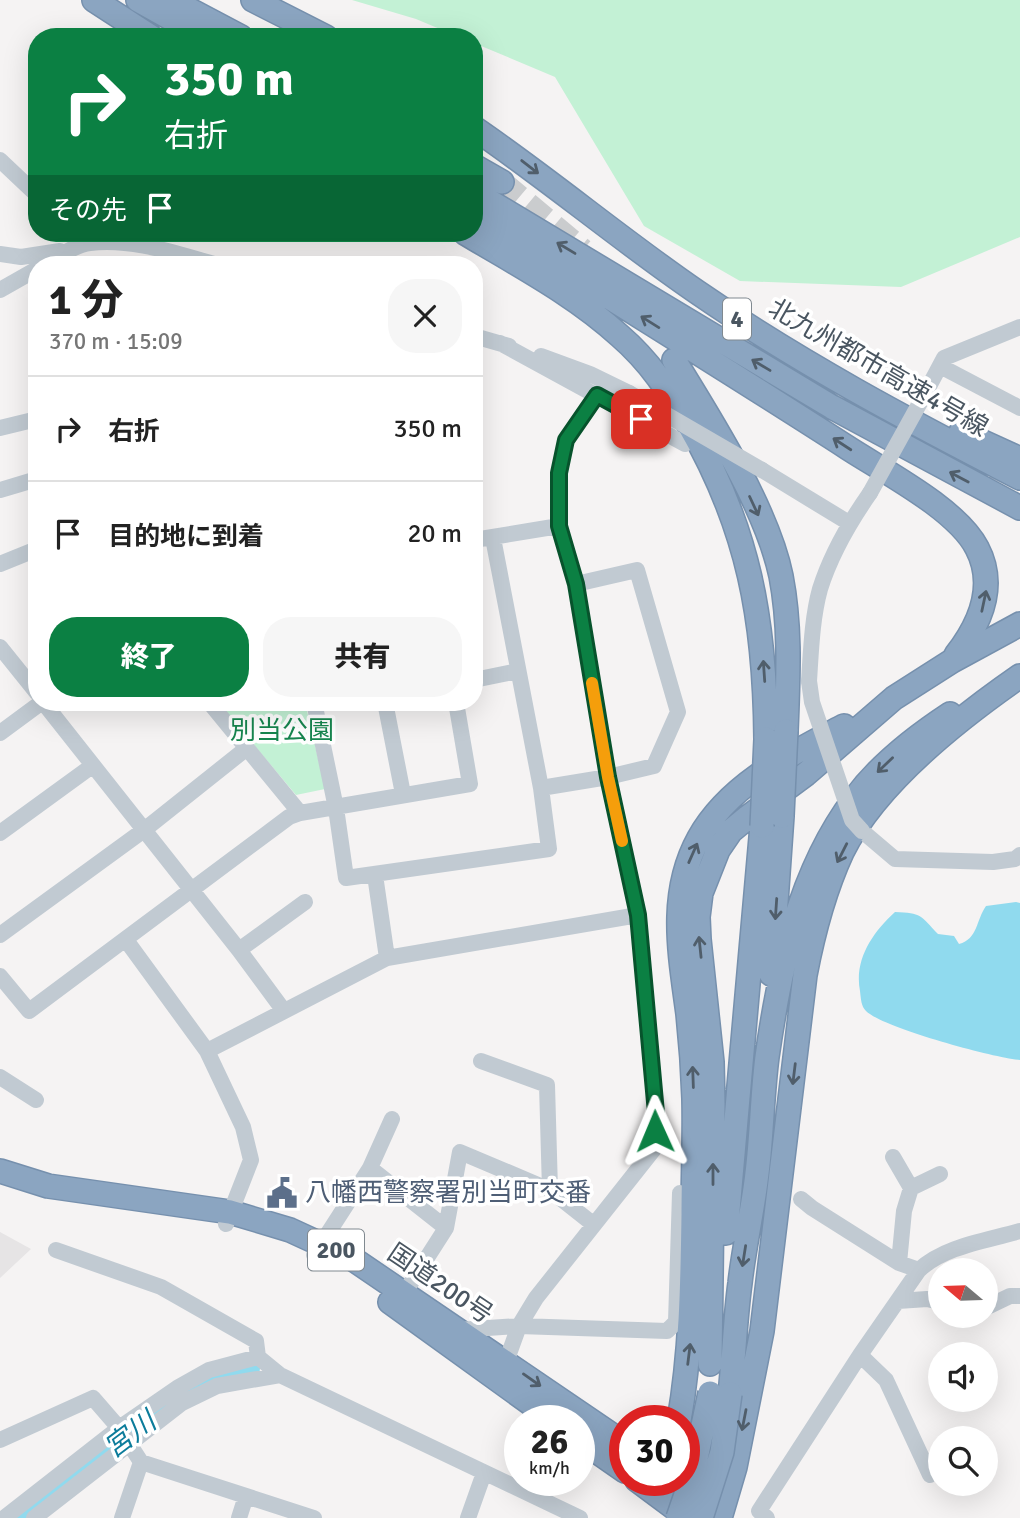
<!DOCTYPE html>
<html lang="ja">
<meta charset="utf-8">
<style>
body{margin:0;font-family:Signika,"Noto Sans JP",sans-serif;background:#f6f6f6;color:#222;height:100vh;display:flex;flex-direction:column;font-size:26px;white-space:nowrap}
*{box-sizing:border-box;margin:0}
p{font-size:23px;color:#767676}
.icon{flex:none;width:38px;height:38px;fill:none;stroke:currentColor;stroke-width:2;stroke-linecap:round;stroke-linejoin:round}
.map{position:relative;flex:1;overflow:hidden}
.drawer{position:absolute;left:28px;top:256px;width:455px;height:455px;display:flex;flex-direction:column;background:#fff;border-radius:28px;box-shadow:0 7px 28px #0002}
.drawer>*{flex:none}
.guide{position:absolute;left:28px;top:28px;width:455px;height:214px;border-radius:28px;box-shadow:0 7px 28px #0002;background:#0b8043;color:#fff;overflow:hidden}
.needle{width:46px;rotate:289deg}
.buttons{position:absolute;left:928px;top:1258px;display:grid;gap:14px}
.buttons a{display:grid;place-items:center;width:70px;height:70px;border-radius:50%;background:#fff;box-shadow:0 7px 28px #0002;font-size:35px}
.speed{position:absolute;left:504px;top:1405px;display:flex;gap:14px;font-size:35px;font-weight:700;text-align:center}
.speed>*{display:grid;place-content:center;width:91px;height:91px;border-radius:50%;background:#fff;box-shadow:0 7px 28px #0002;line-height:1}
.speed small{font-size:18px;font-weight:400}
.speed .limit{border:10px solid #d22;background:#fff;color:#111}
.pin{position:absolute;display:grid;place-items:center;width:60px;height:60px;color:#fff;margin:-30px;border-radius:14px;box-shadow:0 4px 10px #0006}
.me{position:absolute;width:77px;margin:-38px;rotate:359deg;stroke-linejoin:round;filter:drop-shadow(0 0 5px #0008)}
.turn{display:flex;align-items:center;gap:24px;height:147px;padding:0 21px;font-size:32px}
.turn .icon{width:91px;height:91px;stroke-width:2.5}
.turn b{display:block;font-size:49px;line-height:60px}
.then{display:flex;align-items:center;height:66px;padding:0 21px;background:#0003;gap:14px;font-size:26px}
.round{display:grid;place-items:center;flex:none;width:74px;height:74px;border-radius:28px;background:#f6f6f6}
.headline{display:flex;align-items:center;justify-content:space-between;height:119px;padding:0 21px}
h1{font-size:42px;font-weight:800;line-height:52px}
.primary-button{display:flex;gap:14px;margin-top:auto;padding:14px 21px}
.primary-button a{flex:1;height:80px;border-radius:28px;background:#0b8043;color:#fff;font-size:28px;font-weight:800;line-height:80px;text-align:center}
.primary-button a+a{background:#f6f6f6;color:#222}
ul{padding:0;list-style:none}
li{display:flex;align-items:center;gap:21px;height:105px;padding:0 21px;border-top:2px solid #e0e0e0}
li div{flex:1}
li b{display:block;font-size:26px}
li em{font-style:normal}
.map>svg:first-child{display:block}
.education{fill:#e6e4e5}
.green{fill:#c3f1d5}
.water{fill:#90daee}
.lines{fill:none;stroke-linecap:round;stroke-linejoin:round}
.river{stroke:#90daee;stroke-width:26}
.highway-tunnel{stroke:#caccce;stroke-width:23;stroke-dasharray:23 11;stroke-linecap:butt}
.highway-casing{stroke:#7690ad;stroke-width:26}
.minor{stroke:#c1cad2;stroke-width:16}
.highway{stroke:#8ba5c1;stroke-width:23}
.highway-bridge-casing{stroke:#7690ad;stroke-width:26;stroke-linecap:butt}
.minor-bridge{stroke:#c1cad2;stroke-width:16}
.highway-bridge{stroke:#8ba5c1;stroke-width:23}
.oneway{stroke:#505e6b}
.route-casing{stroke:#07532c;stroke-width:18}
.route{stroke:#0b8043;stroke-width:12}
.slow{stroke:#f59e0b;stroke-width:12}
.labels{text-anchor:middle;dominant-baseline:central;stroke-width:7;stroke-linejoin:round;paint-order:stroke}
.shield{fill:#fff;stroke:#808990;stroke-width:2}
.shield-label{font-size:24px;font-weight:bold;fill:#4a5661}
.street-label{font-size:26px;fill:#4a5661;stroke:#fff}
.park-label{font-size:26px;fill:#17864f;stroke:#fff}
.service-label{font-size:26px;fill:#4e5e75;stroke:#fff;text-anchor:start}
.water-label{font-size:28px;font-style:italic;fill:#0c7c9b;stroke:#fff}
</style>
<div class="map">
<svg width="1020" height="1518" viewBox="0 0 1020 1518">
<rect width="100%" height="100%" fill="#f5f3f3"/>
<path class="education" d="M 0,1232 L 31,1249 L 0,1278 Z"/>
<path class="green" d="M 352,0 L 1020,0 L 1020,237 L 901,287 L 740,281 L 644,226 L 555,77 L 474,43 L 474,37 L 459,37 L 416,19 Z
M 218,702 L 305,702 L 325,789 L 296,795 Z"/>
<path class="water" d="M 1016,902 L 1020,903 L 1020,1060 C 995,1058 883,1028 866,1011 C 861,1006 861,999 860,991 C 854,960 872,933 895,912 C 922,913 920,915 938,934 L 954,936 L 959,944 C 978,939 976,920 986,906 Z"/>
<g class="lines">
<path class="river" d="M 20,1518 L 136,1428 L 191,1389 L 220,1374 L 247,1368"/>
<path class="highway-tunnel" d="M 502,182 L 583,250"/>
<defs>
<path id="highway" d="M 94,0 L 151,37
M 138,0 L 204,37
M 171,0 L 241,37
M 253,0 L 326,37
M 474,128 C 550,180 621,240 697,292 C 800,363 909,421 1020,478
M 474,166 L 502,182
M 474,192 L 832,407 L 1020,508
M 474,212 C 598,291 724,368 848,448 C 885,472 957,509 977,548 C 997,586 980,624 956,655
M 465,233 C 518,265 574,294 620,336 C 649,361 669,391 688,423 C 749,528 765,620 766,739
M 674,360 C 711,420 767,508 781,576 C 791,628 788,678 786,731
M 961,432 L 1020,459
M 771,974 L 782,816
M 0,1171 L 48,1186 L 230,1212 L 290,1230 L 353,1259 L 625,1444
M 726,1233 L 762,826
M 390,1302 L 555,1421
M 710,1364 L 713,1105 L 712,1062 L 699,939 L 698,917 L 701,893 L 718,850 L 731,831 L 748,817 L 806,774 L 894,698 L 952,661 L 1020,624
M 730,1394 C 734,1357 735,1320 740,1283 C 744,1246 753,1210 757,1173 C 762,1134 762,1095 767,1057 C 780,967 799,872 855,798 C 880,764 915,737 950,714
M 679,1421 C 691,1352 692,1285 693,1215 C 693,1176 695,1137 694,1099 C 693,1070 691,1042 688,1014 C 680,954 668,894 699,838 C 729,784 791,754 844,726
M 579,1439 L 625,1471
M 637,1480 L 688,1518
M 720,1518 L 735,1467 L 762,1331 L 805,975 C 813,933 824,891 842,852 C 876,783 958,719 1020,676"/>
</defs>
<use href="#highway" class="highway-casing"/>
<path class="minor" d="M 0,160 L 37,195
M 0,254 L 21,257 L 60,251
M 45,264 C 59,257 74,245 90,243 C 132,238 174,253 214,264
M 0,290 L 37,269
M 474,336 L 509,346
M 500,343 L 685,444
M 541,356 L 590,374 L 629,393
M 940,366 L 1020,408
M 927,390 L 944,358 L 1020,327
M 0,428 L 37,419
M 762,470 L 849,523
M 0,490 L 37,479
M 474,540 L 559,526
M 0,564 L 37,549
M 0,647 L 37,693
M 474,680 L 518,671
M 809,681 C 811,651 812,618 820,589 C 831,554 849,523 870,493
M 43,702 L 239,950 L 284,1011
M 209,702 L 300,813 L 470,784 L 456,702
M 314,702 L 336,808 L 346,878 L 549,849 L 541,788 L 493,538
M 385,702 L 403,794
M 0,733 L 42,702
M 541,788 L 608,777 L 654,766 L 678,712 L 637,570 L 576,584
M 862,831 L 895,859 L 993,862 L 1015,859 L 1020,855
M 0,833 L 92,766
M 375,875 L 387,958
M 0,935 L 144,830 L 247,748
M 126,940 L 207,1051 L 243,1127 L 251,1160 L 226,1224
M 239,950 L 305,902
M 0,976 L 29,1011 L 289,817 L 300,813
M 207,1051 L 387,958 L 638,915
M 481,1061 L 547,1085 L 550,1190 L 593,1224
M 0,1077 L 36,1100
M 392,1119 L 370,1168 L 446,1228 L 460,1152 L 550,1190
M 893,1157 L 911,1188
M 801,1199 L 812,1208 L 899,1263 L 919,1270
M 56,1250 L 161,1287 L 256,1341 L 258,1357 L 280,1375 L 580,1518
M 314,1255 L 370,1168
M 899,1263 L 904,1211 L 911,1188 L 940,1174
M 898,1301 L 927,1299 L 940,1302
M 398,1303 L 446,1228
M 985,1308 L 1010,1296 L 1020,1296
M 455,1333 L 458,1330 L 519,1326 L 667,1331 L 676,1322 L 680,1193
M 860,1355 L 886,1380 L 930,1475
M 506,1362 L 519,1326 L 536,1298 L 654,1149 L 656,1113 L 638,915 L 608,777 L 576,584 L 559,526 L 559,473 L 566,440 L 597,395
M 0,1440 L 93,1398 L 119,1428 L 141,1462 L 314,1518
M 4,1518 L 119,1428 L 177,1388 L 209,1370 L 258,1357
M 34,1518 L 182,1403 L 217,1386 L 280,1375
M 122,1518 L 141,1462
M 239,1518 L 246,1496
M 468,1518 L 484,1473
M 767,1518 L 759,1511 L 860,1355 L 919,1270 C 945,1246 986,1241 1020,1231"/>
<use href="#highway" class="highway"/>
<defs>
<path id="highway-bridge" d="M 782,816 L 786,731
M 762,826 L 766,739
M 678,1518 L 692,1477 L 710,1393
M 701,1518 L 722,1452 L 730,1394"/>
</defs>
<use href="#highway-bridge" class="highway-bridge-casing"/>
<path class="minor-bridge" d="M 629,393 L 762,470
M 870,493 L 927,390
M 809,681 L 812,702 L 852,820 L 862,831"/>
<use href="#highway-bridge" class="highway-bridge"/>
</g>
<defs><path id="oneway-shaft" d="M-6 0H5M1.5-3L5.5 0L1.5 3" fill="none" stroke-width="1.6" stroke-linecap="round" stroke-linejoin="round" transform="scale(1.75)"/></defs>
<g class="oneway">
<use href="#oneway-shaft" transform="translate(530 167) rotate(38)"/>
<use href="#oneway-shaft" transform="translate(566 248) rotate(-149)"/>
<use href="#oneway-shaft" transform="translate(650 322) rotate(-148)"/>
<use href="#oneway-shaft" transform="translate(761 365) rotate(-149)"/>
<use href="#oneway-shaft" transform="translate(842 444) rotate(-147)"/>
<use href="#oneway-shaft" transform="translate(959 477) rotate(-152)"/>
<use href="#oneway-shaft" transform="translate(754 506) rotate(65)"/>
<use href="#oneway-shaft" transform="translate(984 601) rotate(-78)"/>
<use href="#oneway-shaft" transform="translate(764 671) rotate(-94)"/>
<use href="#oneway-shaft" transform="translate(885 765) rotate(136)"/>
<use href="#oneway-shaft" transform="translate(693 853) rotate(-66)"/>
<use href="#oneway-shaft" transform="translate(842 853) rotate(117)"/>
<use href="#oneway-shaft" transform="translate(776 909) rotate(94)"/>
<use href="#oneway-shaft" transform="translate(700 947) rotate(-96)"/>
<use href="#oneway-shaft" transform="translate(794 1074) rotate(97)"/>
<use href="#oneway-shaft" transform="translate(693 1077) rotate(-92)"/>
<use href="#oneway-shaft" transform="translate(713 1174) rotate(-90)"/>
<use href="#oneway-shaft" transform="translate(744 1256) rotate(99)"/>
<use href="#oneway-shaft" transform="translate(689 1354) rotate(-83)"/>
<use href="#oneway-shaft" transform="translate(532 1380) rotate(35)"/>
<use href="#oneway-shaft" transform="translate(744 1420) rotate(101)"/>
</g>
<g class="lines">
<defs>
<path id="route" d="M 641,419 L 597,395 L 566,440 L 559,473 L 559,526 L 576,584 L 608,777 L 638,915 L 656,1113 L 655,1131"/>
</defs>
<use href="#route" class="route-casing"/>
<use href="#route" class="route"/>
<path class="slow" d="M 592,683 L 608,777 L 622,841"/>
</g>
<defs>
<symbol id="civic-bare" viewBox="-9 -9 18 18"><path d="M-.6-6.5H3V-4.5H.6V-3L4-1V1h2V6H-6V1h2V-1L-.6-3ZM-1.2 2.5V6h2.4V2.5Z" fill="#5c6f8a" stroke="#fff" stroke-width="2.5" paint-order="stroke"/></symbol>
</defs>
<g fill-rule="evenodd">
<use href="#civic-bare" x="260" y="1171" width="44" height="44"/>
</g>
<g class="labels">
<g class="shield">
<rect x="723" y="298.5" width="28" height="41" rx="5"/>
<rect x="308" y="1229.5" width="56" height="41" rx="5"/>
</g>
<g class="shield-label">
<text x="737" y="319">4</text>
<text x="336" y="1250">200</text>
</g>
<g class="street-label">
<text transform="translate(878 368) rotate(30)">北九州都市高速4号線</text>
<text transform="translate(440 1284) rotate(34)">国道200号</text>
</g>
<g class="park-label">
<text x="282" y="731">別当公園</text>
</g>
<g class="service-label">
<text x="305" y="1193">八幡西警察署別当町交番</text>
</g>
<g class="water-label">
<text transform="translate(130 1435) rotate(-37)">宮川</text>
</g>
</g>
</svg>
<div class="buttons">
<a><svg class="needle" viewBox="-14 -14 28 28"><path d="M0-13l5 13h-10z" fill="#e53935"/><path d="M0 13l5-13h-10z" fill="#767676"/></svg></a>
<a><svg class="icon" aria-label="sound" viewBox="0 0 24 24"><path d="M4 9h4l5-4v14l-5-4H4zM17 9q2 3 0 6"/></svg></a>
<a><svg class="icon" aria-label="search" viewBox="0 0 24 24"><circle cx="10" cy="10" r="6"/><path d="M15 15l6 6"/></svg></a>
</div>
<div class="speed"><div>26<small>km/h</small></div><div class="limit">30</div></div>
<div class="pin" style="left:641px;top:419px;background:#d93025"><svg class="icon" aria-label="arrive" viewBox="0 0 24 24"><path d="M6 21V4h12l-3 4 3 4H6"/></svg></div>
<svg class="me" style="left:655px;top:1131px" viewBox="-20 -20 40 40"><path d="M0-17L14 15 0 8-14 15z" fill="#0b8043" stroke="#fff" stroke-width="4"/></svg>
<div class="guide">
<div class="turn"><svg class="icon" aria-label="right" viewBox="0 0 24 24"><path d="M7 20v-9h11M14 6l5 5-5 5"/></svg><div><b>350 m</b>右折</div></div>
<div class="then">その先<svg class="icon" aria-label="arrive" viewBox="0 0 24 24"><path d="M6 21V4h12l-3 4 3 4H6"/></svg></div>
</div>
<section class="drawer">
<div class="headline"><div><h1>1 分</h1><p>370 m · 15:09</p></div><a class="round"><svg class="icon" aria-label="close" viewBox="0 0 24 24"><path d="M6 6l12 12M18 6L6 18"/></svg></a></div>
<ul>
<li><svg class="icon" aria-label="right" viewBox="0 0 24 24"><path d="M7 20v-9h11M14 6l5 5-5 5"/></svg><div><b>右折</b></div><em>350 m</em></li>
<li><svg class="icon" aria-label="arrive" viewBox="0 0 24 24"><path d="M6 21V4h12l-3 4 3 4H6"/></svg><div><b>目的地に到着</b></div><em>20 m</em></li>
</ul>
<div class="primary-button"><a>終了</a><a>共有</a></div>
</section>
</div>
